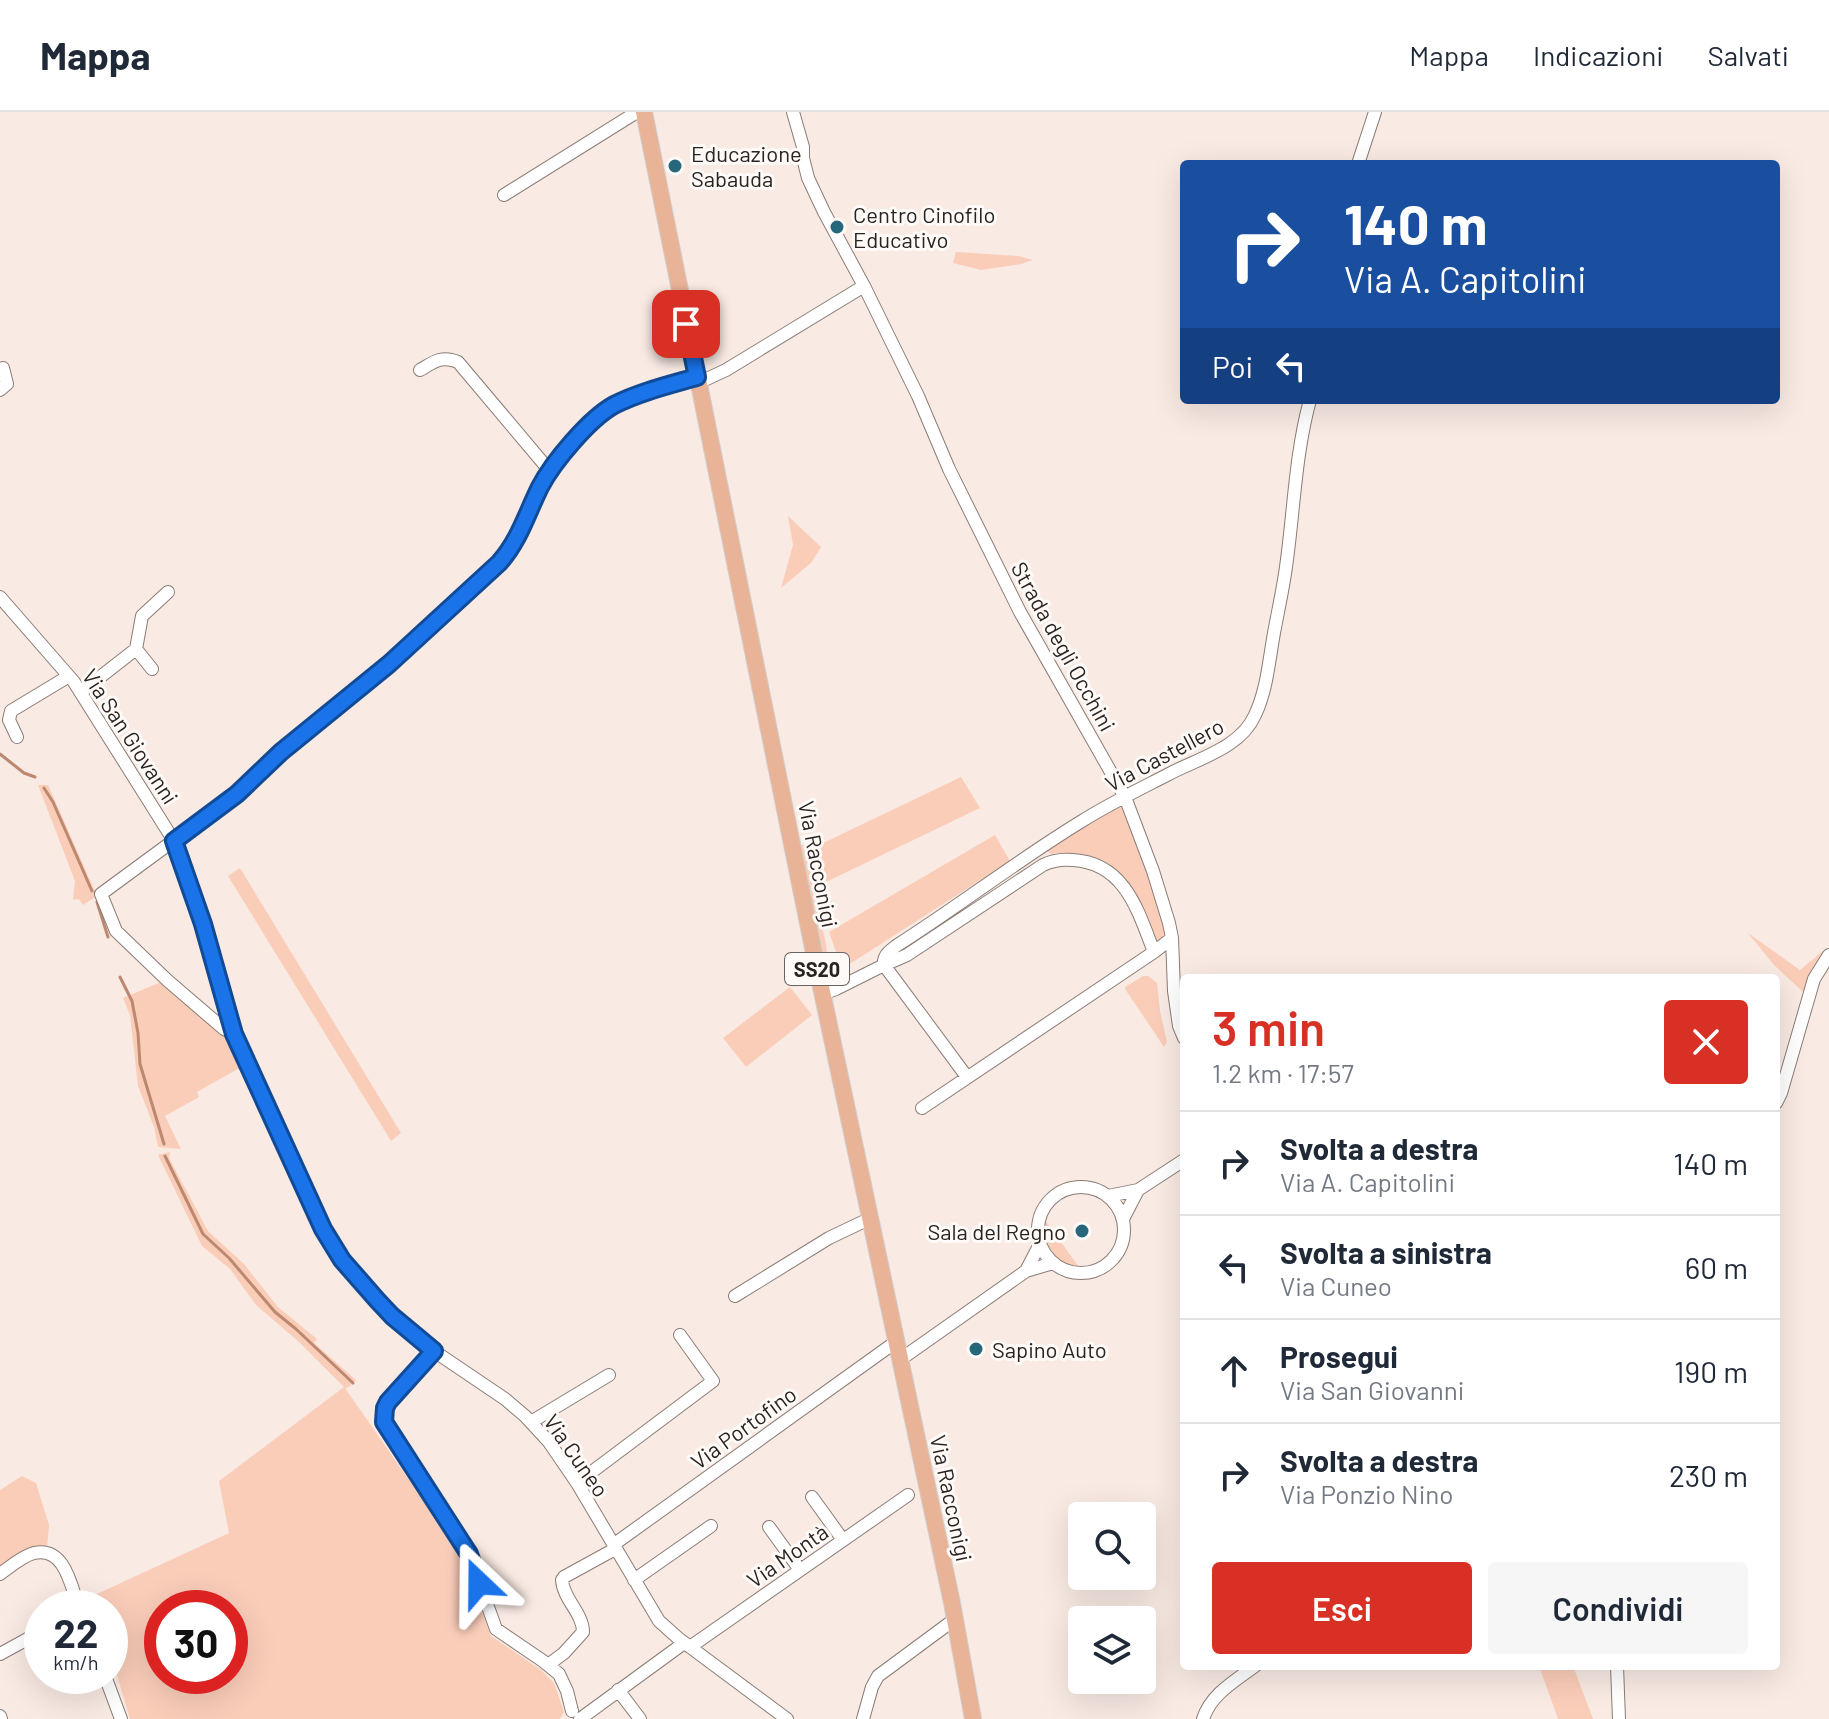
<!DOCTYPE html>
<html lang="it">
<meta charset="utf-8">
<style>
body{margin:0;font-family:Barlow,sans-serif;background:#f6f6f7;color:#1f2937;height:100vh;display:flex;flex-direction:column;font-size:30px;white-space:nowrap}
*{box-sizing:border-box;margin:0}
p{font-size:26px;color:#747a83}
.icon{flex:none;width:44px;height:44px;fill:none;stroke:currentColor;stroke-width:2;stroke-linecap:round;stroke-linejoin:round}
.map{position:relative;flex:1;overflow:hidden}
.panel{position:absolute;left:1180px;top:862px;width:600px;height:696px;display:flex;flex-direction:column;background:#fff;border-radius:8px;box-shadow:0 8px 32px #0002}
.panel>*{flex:none}
.banner{position:absolute;left:1180px;top:48px;width:600px;height:244px;border-radius:8px;box-shadow:0 8px 32px #0002;background:#1a4fa0;color:#fff;overflow:hidden}
.controls{position:absolute;left:1068px;top:1390px;display:grid;gap:16px}
.controls a{display:grid;place-items:center;width:88px;height:88px;border-radius:8px;background:#fff;box-shadow:0 8px 32px #0002;font-size:40px}
.speed{position:absolute;left:24px;top:1478px;display:flex;gap:16px;font-size:40px;font-weight:700;text-align:center}
.speed>*{display:grid;place-content:center;width:104px;height:104px;border-radius:50%;background:#fff;box-shadow:0 8px 32px #0002;line-height:1}
.speed small{font-size:20px;font-weight:400}
.speed .limit{border:12px solid #d22;background:#fff;color:#111}
.pin{position:absolute;display:grid;place-items:center;width:68px;height:68px;color:#fff;margin:-34px;border-radius:16px;box-shadow:0 4px 12px #0006}
.me{position:absolute;width:88px;margin:-44px;rotate:337deg;stroke-linejoin:round;filter:drop-shadow(0 0 6px #0008)}
.turn{display:flex;align-items:center;gap:28px;height:168px;padding:0 32px;font-size:36px}
.turn .icon{width:104px;height:104px;stroke-width:2.5}
.turn b{display:block;font-size:56px;line-height:68px}
.then{display:flex;align-items:center;height:76px;padding:0 32px;background:#0003;gap:16px;font-size:30px}
.round{display:grid;place-items:center;flex:none;width:84px;height:84px;border-radius:8px;background:#f6f6f7}
.headline{display:flex;align-items:center;justify-content:space-between;height:136px;padding:0 32px}
h1{font-size:48px;font-weight:600;line-height:60px;color:#d93025}
.primary-button{display:flex;gap:16px;margin-top:auto;padding:16px 32px}
.primary-button a{flex:1;height:92px;border-radius:8px;background:#d93025;color:#fff;font-size:32px;font-weight:600;line-height:92px;text-align:center}
.primary-button a+a{background:#f6f6f7;color:#1f2937}
ul{padding:0;list-style:none}
li{display:flex;align-items:center;gap:24px;height:104px;padding:0 32px;border-top:2px solid #e0e1e3}
li div{flex:1}
li b{display:block;font-size:30px}
li em{font-style:normal}
header{display:flex;align-items:center;gap:48px;box-sizing:border-box;height:112px;padding:0 40px;background:#fff;border-bottom:2px solid #e0e1e3}
header strong{font-size:38px}
nav{display:flex;gap:44px;margin-inline-start:auto;font-size:28px}
.map>svg:first-child{display:block}
.green{fill:#facdb9;fill-rule:evenodd}
.lines{fill:none;stroke-linecap:round;stroke-linejoin:round}
.stream{stroke:#bc886f;stroke-width:3}
.minor-casing{stroke:#8a7c76;stroke-width:14}
.major-casing{stroke:#d0cfce;stroke-width:18}
.minor{stroke:#fff;stroke-width:12}
.major{stroke:#e9b398;stroke-width:16}
.route-casing{stroke:#114b97;stroke-width:20}
.route{stroke:#1a73e8;stroke-width:14}
.poi-dot{fill:#27677c;stroke:#fdfaf8;stroke-width:3}
.labels{text-anchor:middle;dominant-baseline:central;stroke-width:6;stroke-linejoin:round;paint-order:stroke}
.shield{fill:#fdfaf8;stroke:#696462;stroke-width:2}
.shield-label{font-size:20px;font-weight:bold;fill:#292321}
.poi-label{font-size:22px;fill:#292321;stroke:#fdfaf8;text-anchor:start}
.street-label{font-size:22px;fill:#292321;stroke:#fdfaf8}
</style>
<header>
<strong>Mappa</strong>
<nav><a>Mappa</a><a>Indicazioni</a><a>Salvati</a></nav>
</header>
<div class="map">
<svg width="1829" height="1607" viewBox="0 0 1829 1607">
<rect width="100%" height="100%" fill="#f9eae3"/>
<path class="green" d="M 956,140 L 1018,144 L 1033,148 L 1021,152 L 981,158 L 953,151 Z
M 788,404 L 821,435 L 811,451 L 781,476 L 793,433 Z
M 961,665 L 980,696 L 826,770 L 817,734 Z
M 38,673 L 48,673 L 97,784 L 83,793 L 79,787 L 73,788 L 75,769 Z
M 1118,693 L 1125,699 L 1165,806 L 1167,824 L 1157,833 C 1137,777 1119,734 1050,742 L 1046,737 Z
M 995,723 L 1010,749 L 842,857 L 829,820 Z
M 801,733 L 807,733 L 819,784 L 819,801 L 826,832 L 829,863 L 826,867 L 801,744 Z
M 240,756 L 401,1021 L 391,1029 L 228,764 Z
M 1748,821 L 1800,858 L 1824,838 L 1803,880 L 1774,853 Z
M 1143,864 L 1148,864 L 1157,871 L 1160,899 L 1167,930 L 1164,935 L 1125,877 L 1125,875 Z
M 161,870 L 215,913 L 229,930 L 243,954 L 197,980 L 199,985 L 165,1004 L 181,1037 L 158,1035 L 154,1015 L 138,974 L 130,903 L 123,886 Z
M 790,875 L 812,903 L 746,955 L 723,926 Z
M 170,1040 L 169,1046 L 208,1119 L 243,1151 L 278,1195 L 317,1227 L 314,1231 L 356,1268 L 349,1275 L 345,1276 L 459,1440 L 491,1524 L 541,1558 L 554,1571 L 564,1600 L 560,1607 L 130,1607 L 114,1553 L 110,1554 L 110,1496 L 87,1496 L 84,1488 L 229,1421 L 219,1369 L 344,1275 L 299,1230 L 256,1193 L 230,1157 L 202,1134 L 158,1043 ZM 162,1496 L 230,1496 L 230,1564 L 162,1564 Z
M 1045,1108 L 1079,1155 C 1051,1155 1039,1133 1045,1108 Z
M 22,1364 L 36,1371 L 49,1413 L 47,1437 L 0,1455 L 0,1378 Z
M 1539,1554 L 1573,1554 L 1593,1607 L 1558,1607 Z"/>
<g class="lines">
<path class="stream" d="M 0,642 L 24,661 L 35,665
M 44,676 L 53,690 L 92,779
M 97,790 L 108,825
M 120,865 L 132,889 L 138,921 L 140,952 L 164,1032
M 165,1044 L 203,1122 L 229,1146 L 275,1200 L 296,1217 L 353,1271"/>
<defs>
<path id="minor" d="M 1358,52 L 1375,0
M 504,83 L 637,0
M 864,174 L 918,284 L 949,357 L 1020,500 L 1125,685 L 1153,759 L 1169,811 L 1172,826 L 1174,879 L 1179,914 L 1184,926
M 420,258 C 434,250 441,243 458,250 L 549,358
M 698,271 L 726,258 L 864,174 L 824,100 L 808,66 L 803,46 L 803,35 L 793,0
M 0,278 L 7,272 L 3,256
M 0,485 L 74,570 L 174,729 L 203,812 L 234,922 L 308,1088 L 323,1117 L 342,1148 L 392,1204 L 434,1239 L 505,1287 L 525,1304 L 549,1330 L 577,1371 L 659,1509 L 678,1526 L 787,1607
M 152,557 L 136,537 L 142,504 L 168,480
M 81,580 L 136,537
M 17,625 L 9,608 L 11,599 L 69,564
M 822,882 L 836,877 L 884,853 C 883,843 889,840 896,834 C 959,794 1018,748 1082,709 C 1109,692 1138,678 1167,663 C 1196,647 1240,637 1255,603 C 1267,578 1269,548 1274,521 C 1278,499 1283,477 1286,455 C 1294,399 1295,343 1310,288
M 234,922 L 224,917 L 167,868 L 116,819 L 101,782 L 237,682 L 281,640 L 389,552 L 499,451 C 518,430 525,405 537,381 C 552,353 586,308 614,293 C 640,280 669,273 697,265
M 967,965 L 884,853 L 907,843 L 1043,753 C 1053,748 1062,747 1073,748 C 1125,751 1138,799 1154,840
M 1776,991 L 1781,981 L 1814,867 L 1829,843
M 922,996 L 1154,840 L 1172,826
M1038 1118a43 43 0 1 1 86 0a43 43 0 1 1-86 0Z
M 1108,1084 L 1138,1078 L 1184,1048
M 1123,1107 L 1138,1078
M 1026,1159 L 1040,1132
M 735,1184 L 829,1126 L 871,1106
M 434,1239 L 388,1290 L 385,1296 L 384,1310 L 469,1442 L 496,1517 L 543,1549 L 559,1562 L 567,1579 L 572,1599
M 901,1247 L 1026,1159 L 1053,1151
M 531,1310 L 609,1263
M 577,1371 L 713,1269 L 680,1223
M 812,1385 L 843,1428
M 769,1415 L 800,1458
M 613,1433 L 897,1229
M 0,1462 C 10,1455 22,1444 34,1441 C 65,1434 71,1474 79,1496
M 634,1468 L 711,1414
M 690,1535 L 908,1383
M 0,1542 L 42,1519
M 548,1553 L 564,1541 L 583,1520 C 583,1501 563,1487 562,1468 L 564,1465 L 615,1437
M 1617,1554 L 1619,1607
M 105,1564 L 121,1607
M 618,1578 L 640,1607
M 0,1604 L 1,1607
M 580,1607 L 684,1531
M 863,1607 L 872,1575 L 878,1564 L 955,1507
M 1203,1607 C 1211,1582 1235,1569 1255,1554"/>
<path id="major" d="M 644,0 L 818,861 L 952,1491 L 973,1607"/>
</defs>
<use href="#minor" class="minor-casing"/>
<use href="#major" class="major-casing"/>
<use href="#minor" class="minor"/>
<use href="#major" class="major"/>
</g>
<g class="lines">
<defs>
<path id="route" d="M 479,1471 L 469,1442 L 384,1310 L 385,1296 L 388,1290 L 434,1239 L 392,1204 L 377,1188 L 342,1148 L 323,1117 L 234,922 L 203,812 L 174,729 L 237,682 L 281,640 L 389,552 L 499,451 C 519,429 527,401 540,375 C 553,350 589,307 614,293 C 640,280 669,273 697,265 L 686,212"/>
</defs>
<use href="#route" class="route-casing"/>
<use href="#route" class="route"/>
</g>
<g class="poi-dot">
<circle cx="675" cy="54" r="8"/>
<circle cx="837" cy="115" r="8"/>
<circle cx="1082" cy="1119" r="8"/>
<circle cx="976" cy="1237" r="8"/>
</g>
<g class="labels">
<rect class="shield" x="785" y="841" width="64" height="32" rx="6"/>
<g class="shield-label">
<text x="817" y="857">SS20</text>
</g>
<g class="poi-label">
<text x="691" y="41">Educazione<tspan x="691" dy="25">Sabauda</tspan></text>
<text x="853" y="102">Centro Cinofilo<tspan x="853" dy="25">Educativo</tspan></text>
<text x="1066" y="1119" text-anchor="end">Sala del Regno</text>
<text x="992" y="1237">Sapino Auto</text>
</g>
<g class="street-label">
<text transform="translate(1064 534) rotate(61)">Strada degli Occhini</text>
<text transform="translate(131 624) rotate(57)">Via San Giovanni</text>
<text transform="translate(1164 642) rotate(-28)">Via Castellero</text>
<text transform="translate(819 752) rotate(79)">Via Racconigi</text>
<text transform="translate(743 1315) rotate(-36)">Via Portofino</text>
<text transform="translate(577 1343) rotate(55)">Via Cuneo</text>
<text transform="translate(952 1386) rotate(78)">Via Racconigi</text>
<text transform="translate(787 1443) rotate(-35)">Via Montà</text>
</g>
</g>
</svg>
<div class="controls">
<a><svg class="icon" aria-label="search" viewBox="0 0 24 24"><circle cx="10" cy="10" r="6"/><path d="M15 15l6 6"/></svg></a>
<a><svg class="icon" aria-label="layers" viewBox="0 0 24 24"><path d="M12 4l9 5-9 5-9-5zM3 14l9 5 9-5"/></svg></a>
</div>
<div class="speed"><div>22<small>km/h</small></div><div class="limit">30</div></div>
<div class="pin" style="left:686px;top:212px;background:#d93025"><svg class="icon" aria-label="arrive" viewBox="0 0 24 24"><path d="M6 21V4h12l-3 4 3 4H6"/></svg></div>
<svg class="me" style="left:479px;top:1471px" viewBox="-20 -20 40 40"><path d="M0-17L14 15 0 8-14 15z" fill="#1a73e8" stroke="#fff" stroke-width="4"/></svg>
<div class="banner">
<div class="turn"><svg class="icon" aria-label="right" viewBox="0 0 24 24"><path d="M7 20v-9h11M14 6l5 5-5 5"/></svg><div><b>140 m</b>Via A. Capitolini</div></div>
<div class="then">Poi<svg class="icon" aria-label="left" viewBox="0 0 24 24"><path d="M17 20v-9H6M10 6l-5 5 5 5"/></svg></div>
</div>
<section class="panel">
<div class="headline"><div><h1>3 min</h1><p>1.2 km · 17:57</p></div><a class="round" style="background:#d93025;color:#fff"><svg class="icon" aria-label="close" viewBox="0 0 24 24"><path d="M6 6l12 12M18 6L6 18"/></svg></a></div>
<ul>
<li><svg class="icon" aria-label="right" viewBox="0 0 24 24"><path d="M7 20v-9h11M14 6l5 5-5 5"/></svg><div><b>Svolta a destra</b><p>Via A. Capitolini</p></div><em>140 m</em></li>
<li><svg class="icon" aria-label="left" viewBox="0 0 24 24"><path d="M17 20v-9H6M10 6l-5 5 5 5"/></svg><div><b>Svolta a sinistra</b><p>Via Cuneo</p></div><em>60 m</em></li>
<li><svg class="icon" aria-label="ahead" viewBox="0 0 24 24"><path d="M12 20V5M6 11l6-6 6 6"/></svg><div><b>Prosegui</b><p>Via San Giovanni</p></div><em>190 m</em></li>
<li><svg class="icon" aria-label="right" viewBox="0 0 24 24"><path d="M7 20v-9h11M14 6l5 5-5 5"/></svg><div><b>Svolta a destra</b><p>Via Ponzio Nino</p></div><em>230 m</em></li>
</ul>
<div class="primary-button"><a>Esci</a><a>Condividi</a></div>
</section>
</div>
